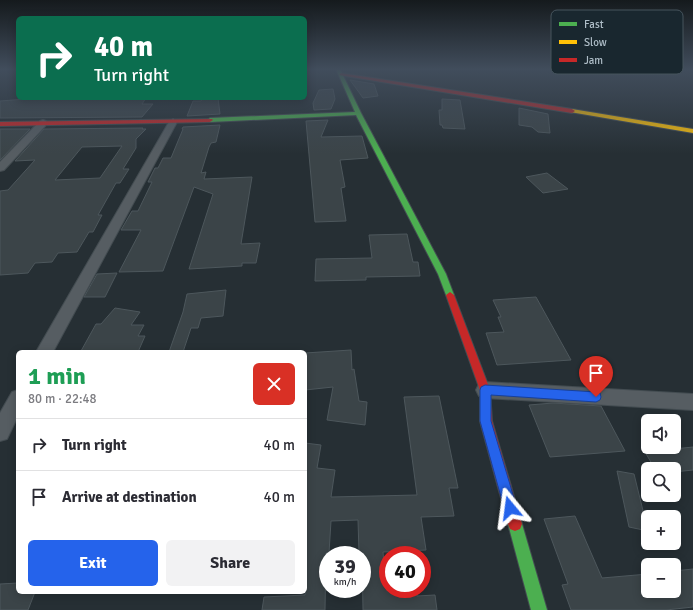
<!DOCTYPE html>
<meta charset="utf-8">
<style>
body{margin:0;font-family:Signika,sans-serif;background:#f2f2f3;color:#2b2b33;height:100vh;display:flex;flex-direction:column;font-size:15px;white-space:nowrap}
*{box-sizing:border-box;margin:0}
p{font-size:13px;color:#7c7c81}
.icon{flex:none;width:22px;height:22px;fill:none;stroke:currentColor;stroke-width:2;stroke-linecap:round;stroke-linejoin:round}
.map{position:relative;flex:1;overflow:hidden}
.drawer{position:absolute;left:16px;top:350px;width:291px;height:244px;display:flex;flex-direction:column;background:#fff;border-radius:6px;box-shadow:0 2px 10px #0003}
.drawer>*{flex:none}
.hud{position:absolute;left:16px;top:16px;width:291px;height:84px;border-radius:6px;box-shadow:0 2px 10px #0003;background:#0b6e4f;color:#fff;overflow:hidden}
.fabs{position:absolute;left:641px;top:414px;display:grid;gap:8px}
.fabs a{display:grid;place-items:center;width:40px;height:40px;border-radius:6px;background:#fff;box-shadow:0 2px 10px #0003;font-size:20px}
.speed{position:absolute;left:319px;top:546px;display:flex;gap:8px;font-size:20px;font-weight:700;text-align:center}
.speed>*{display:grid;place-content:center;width:52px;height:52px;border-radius:50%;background:#fff;box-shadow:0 2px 10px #0003;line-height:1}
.speed small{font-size:10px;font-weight:400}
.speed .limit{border:6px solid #d22;background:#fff;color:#111}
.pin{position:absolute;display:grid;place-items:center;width:34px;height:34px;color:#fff;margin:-41px -17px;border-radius:50% 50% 50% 0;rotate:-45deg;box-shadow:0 0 4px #0007}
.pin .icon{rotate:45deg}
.me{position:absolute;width:44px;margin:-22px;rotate:344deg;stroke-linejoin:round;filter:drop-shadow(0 0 3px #0008)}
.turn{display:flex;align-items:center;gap:14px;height:84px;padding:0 12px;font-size:18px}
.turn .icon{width:52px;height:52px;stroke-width:2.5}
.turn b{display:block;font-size:28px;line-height:34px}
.round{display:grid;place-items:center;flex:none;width:42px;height:42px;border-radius:6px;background:#f2f2f3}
.headline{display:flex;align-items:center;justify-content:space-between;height:68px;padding:0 12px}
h1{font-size:24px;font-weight:700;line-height:30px;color:#1e9e55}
.cta{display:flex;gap:8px;margin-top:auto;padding:8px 12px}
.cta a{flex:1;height:46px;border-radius:6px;background:#2563eb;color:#fff;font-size:16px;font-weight:700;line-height:46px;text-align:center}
.cta a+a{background:#f2f2f3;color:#2b2b33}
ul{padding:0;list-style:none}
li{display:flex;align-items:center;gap:12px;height:52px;padding:0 12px;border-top:1px solid #e1e1e2}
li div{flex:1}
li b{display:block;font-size:15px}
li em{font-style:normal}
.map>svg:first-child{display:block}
.building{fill:#3b4448;stroke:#4d575c;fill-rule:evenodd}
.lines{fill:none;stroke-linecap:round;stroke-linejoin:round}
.street-casing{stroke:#434c51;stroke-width:2}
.fast-casing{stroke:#434c51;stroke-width:2}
.slow-casing{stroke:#434c51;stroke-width:2}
.jam-casing{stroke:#434c51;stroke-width:2}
.street{fill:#565d62;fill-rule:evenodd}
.fast{fill:#4caf50;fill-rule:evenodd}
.slow{fill:#ffc107;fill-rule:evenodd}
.jam{fill:#c62828;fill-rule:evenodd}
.route{fill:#2563eb;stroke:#184099}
.key{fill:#19272f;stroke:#46545d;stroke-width:1}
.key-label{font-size:11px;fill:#aebdc7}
</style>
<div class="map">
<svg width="693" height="610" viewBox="0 0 693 610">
<rect width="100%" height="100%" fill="#262f34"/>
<path class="building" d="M 350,80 L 374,84 L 378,96 L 363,98 Z
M 333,89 L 335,99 L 331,109 L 314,110 L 313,103 L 319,90 Z
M 40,98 L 146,98 L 142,104 L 153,104 L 142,117 L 0,118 L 0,101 Z
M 203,98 L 218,98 L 220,114 L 187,116 L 193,101 L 201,101 Z
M 442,99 L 460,100 L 465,129 L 443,128 L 442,125 L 440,125 L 439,110 L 442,110 Z
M 519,108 L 548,114 L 550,133 L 538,132 L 532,127 L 519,125 Z
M 328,120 L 321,137 L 362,136 L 368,158 L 340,160 L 345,187 L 341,188 L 346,221 L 315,222 L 306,121 Z
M 220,125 L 216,142 L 211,143 L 209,147 L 201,173 L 206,172 L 204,179 L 252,177 L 241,244 L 260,243 L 256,263 L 242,263 L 242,266 L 189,269 L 213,194 L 194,187 L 163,271 L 119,272 L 141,230 L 121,230 L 132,211 L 138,211 L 152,182 L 148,182 L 155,168 L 158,168 L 163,158 L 171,158 L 183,129 L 182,129 L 183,127 Z
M 143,128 L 142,129 L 146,129 L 136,139 L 136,148 L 123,169 L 129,169 L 120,183 L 116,183 L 98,215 L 102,215 L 93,232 L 89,232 L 77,252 L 58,253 L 52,262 L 35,263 L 28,273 L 0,275 L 0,191 L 8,190 L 35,160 L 15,161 L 44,129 ZM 122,146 L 100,178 L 55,180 L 82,147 Z
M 0,129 L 30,129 L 0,160 Z
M 547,173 L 568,189 L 543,193 L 526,177 Z
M 407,234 L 413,262 L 418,262 L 420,276 L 366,277 L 366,280 L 315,281 L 316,259 L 372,258 L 369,235 Z
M 117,273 L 105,297 L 84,297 L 97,274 Z
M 226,290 L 223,316 L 201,318 L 198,328 L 191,328 L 183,352 L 169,352 L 183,312 L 187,294 Z
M 536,297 L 571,360 L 497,365 L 486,333 L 504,332 L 498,317 L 501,317 L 493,300 Z
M 115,308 L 140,312 L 131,325 L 144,325 L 138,336 L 145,336 L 138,352 L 81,351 L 96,324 L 101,324 Z
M 351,350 L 352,370 L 354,369 L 359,401 L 367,402 L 365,425 L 327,420 L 333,387 L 305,390 L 305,353 Z
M 439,396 L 458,488 L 449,488 L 454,516 L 421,517 L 426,550 L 383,552 L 386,589 L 417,589 L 417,596 L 435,595 L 437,610 L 363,610 L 362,553 L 359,553 L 358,520 L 331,521 L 329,553 L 326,553 L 325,610 L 262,610 L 264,597 L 305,595 L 305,443 L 321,445 L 317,468 L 335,470 L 331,497 L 417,495 L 404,397 Z
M 553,403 L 601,406 L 625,451 L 550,457 L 529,405 Z
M 693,447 L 693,470 L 674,472 L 674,469 L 655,469 L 645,452 Z
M 617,471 L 634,474 L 648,531 L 629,527 Z
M 575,516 L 602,578 L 648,574 L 648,591 L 674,591 L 674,571 L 693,569 L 693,607 L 666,610 L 571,610 L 562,585 L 568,584 L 544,519 Z
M 18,583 L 18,592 L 35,592 L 28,610 L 0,610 L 0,584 Z"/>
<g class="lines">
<defs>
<path id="street" d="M 173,119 L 177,122 L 53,352 L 36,352 L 169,122 Z
M 43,120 L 46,121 L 47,123 L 46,125 L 4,170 L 0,171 L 0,162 L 40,121 Z
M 485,382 L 693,394 L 693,410 L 485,398 L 479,396 L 476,390 L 479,384 Z
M 18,390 L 18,416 L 7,439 L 0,441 L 0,413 L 12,392 Z"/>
<path id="fast" d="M 336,69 L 340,69 L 361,113 L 446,274 L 454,295 L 453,297 L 450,298 L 446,295 L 438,274 L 356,115 L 210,122 L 207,120 L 210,118 L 355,112 Z
M 515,517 L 520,519 L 522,524 L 547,610 L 531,610 L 508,524 L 510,519 Z"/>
<path id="slow" d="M 572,109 L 693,129 L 693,133 L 570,112 L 570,110 Z"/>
<path id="jam" d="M 341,73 L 572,109 L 575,111 L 572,113 L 339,75 Z
M 212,119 L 213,120 L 210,122 L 0,126 L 0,122 Z
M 450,292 L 454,295 L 490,390 L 492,421 L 522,524 L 520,529 L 515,531 L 510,529 L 508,524 L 480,421 L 480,390 L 446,295 Z"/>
</defs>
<use href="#street" class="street-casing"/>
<use href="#fast" class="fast-casing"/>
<use href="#slow" class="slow-casing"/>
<use href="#jam" class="jam-casing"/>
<use href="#street" class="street"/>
<use href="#fast" class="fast"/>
<use href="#slow" class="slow"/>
<use href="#jam" class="jam"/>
</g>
<linearGradient id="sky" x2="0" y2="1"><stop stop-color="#151a1d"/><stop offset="0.45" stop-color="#414d5c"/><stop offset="1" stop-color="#414d5c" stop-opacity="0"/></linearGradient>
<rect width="693" height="154" fill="url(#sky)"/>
<path class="route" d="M 485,385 L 596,392 L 600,393 L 601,397 L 600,400 L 596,402 L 491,395 L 491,421 L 517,508 L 515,513 L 510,515 L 506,513 L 504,508 L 480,421 L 480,390 L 481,387 Z"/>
<rect x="551" y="10" width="132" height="64" rx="6" class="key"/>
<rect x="559" y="22" width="18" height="4" fill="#4caf50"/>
<rect x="559" y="40" width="18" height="4" fill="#ffc107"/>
<rect x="559" y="58" width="18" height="4" fill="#c62828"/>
<g class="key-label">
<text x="584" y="28">Fast</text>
<text x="584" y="46">Slow</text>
<text x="584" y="64">Jam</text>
</g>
</svg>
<div class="fabs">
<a><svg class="icon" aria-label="sound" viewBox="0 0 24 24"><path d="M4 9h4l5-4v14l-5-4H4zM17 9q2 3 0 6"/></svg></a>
<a><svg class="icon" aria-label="search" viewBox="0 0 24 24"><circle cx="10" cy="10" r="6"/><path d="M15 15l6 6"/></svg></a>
<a>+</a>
<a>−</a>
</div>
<div class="speed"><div>39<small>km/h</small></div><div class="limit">40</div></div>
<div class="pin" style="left:596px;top:397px;background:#d93025"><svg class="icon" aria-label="arrive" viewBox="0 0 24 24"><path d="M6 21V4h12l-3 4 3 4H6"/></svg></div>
<svg class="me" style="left:510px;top:508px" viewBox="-20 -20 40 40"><path d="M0-17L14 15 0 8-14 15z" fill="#2563eb" stroke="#fff" stroke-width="4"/></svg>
<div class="hud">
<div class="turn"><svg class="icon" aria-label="right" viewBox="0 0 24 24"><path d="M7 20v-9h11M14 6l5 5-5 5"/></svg><div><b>40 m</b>Turn right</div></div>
</div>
<section class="drawer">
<div class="headline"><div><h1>1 min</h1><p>80 m · 22:48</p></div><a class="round" style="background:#d93025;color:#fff"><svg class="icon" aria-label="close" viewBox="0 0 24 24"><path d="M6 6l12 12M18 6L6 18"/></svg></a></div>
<ul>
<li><svg class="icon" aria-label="right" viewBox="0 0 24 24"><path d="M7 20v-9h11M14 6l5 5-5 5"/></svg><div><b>Turn right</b></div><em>40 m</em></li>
<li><svg class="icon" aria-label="arrive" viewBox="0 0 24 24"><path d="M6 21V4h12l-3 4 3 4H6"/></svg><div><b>Arrive at destination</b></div><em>40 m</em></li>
</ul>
<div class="cta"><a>Exit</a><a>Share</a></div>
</section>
</div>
